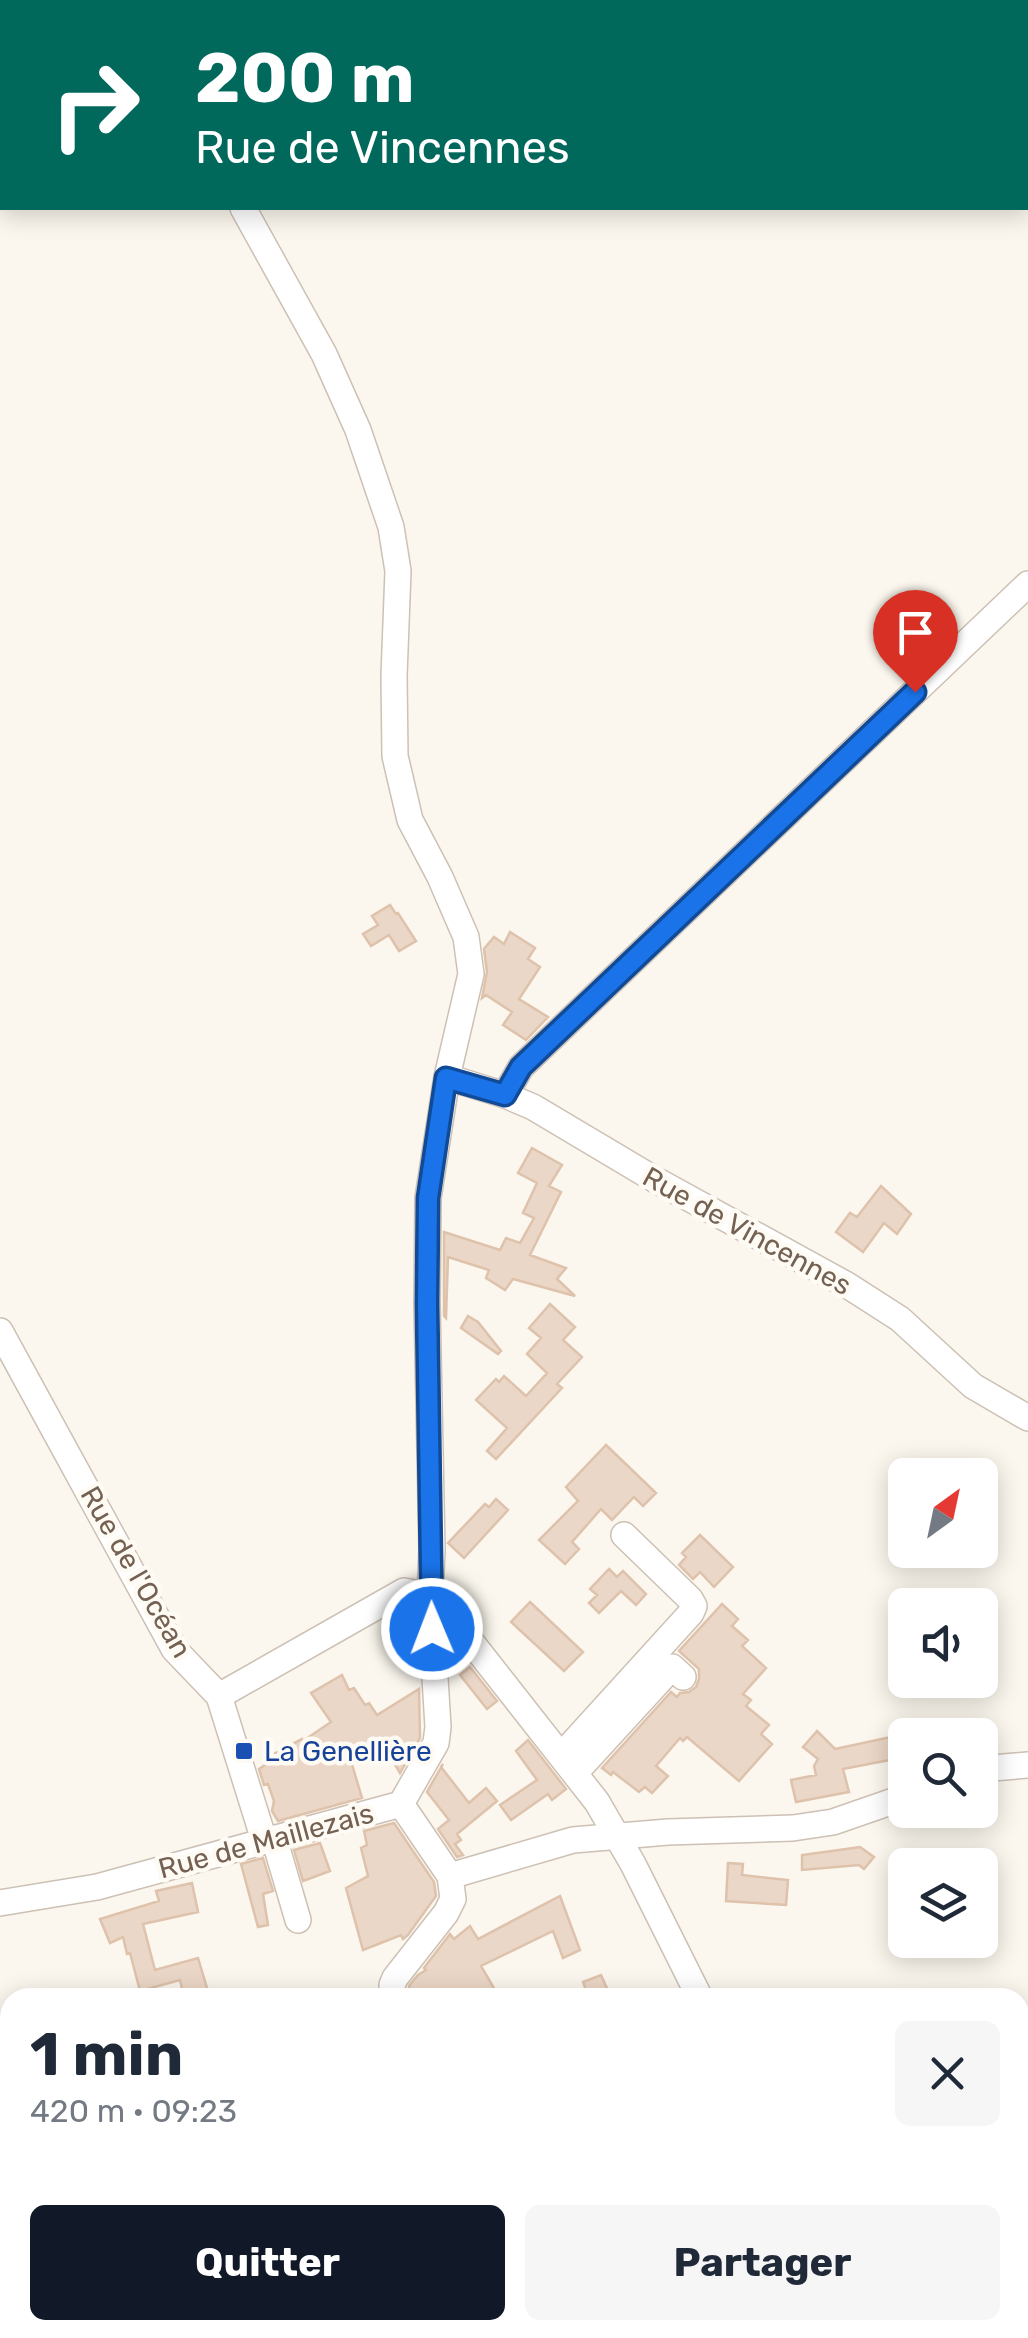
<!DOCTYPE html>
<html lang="fr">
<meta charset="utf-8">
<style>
body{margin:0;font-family:Rubik,sans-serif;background:#f6f6f7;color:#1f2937;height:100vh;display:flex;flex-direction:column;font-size:38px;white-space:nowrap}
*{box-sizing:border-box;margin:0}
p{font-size:32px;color:#747a83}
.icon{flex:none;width:55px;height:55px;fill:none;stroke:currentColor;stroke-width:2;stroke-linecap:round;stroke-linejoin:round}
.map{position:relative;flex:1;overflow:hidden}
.drawer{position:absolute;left:0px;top:1988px;width:1030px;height:352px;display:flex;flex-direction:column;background:#fff;border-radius:30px 30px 0 0;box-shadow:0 5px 25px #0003}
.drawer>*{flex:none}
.banner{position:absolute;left:0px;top:0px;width:1030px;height:210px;box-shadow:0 5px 25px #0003;background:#00695c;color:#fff;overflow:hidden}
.needle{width:65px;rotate:33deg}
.controls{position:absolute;left:888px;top:1458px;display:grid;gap:20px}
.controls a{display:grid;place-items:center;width:110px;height:110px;border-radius:15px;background:#fff;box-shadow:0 5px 25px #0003;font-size:50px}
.pin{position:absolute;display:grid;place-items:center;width:85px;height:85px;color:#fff;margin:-102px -42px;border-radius:50% 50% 50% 0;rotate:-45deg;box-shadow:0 0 10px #0007}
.pin .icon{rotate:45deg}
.me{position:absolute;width:110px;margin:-55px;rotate:359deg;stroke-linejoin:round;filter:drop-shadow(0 0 8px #0008)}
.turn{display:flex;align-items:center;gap:35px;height:210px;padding:0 30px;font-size:45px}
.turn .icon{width:130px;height:130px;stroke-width:2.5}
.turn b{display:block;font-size:70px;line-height:85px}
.round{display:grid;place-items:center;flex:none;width:105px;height:105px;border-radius:15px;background:#f6f6f7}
.head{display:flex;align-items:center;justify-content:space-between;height:170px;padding:0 30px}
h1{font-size:60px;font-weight:700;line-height:75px}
.cta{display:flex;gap:20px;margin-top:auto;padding:20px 30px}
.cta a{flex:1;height:115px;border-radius:15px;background:#111827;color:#fff;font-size:40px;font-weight:700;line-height:115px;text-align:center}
.cta a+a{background:#f6f6f7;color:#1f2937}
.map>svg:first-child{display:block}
.building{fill:#ebd7c7;stroke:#dec2ab;stroke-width:2.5}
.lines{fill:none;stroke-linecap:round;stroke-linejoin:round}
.minor-casing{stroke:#cdc0b4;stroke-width:28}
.minor{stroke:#fff;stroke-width:25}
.route-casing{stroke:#114b97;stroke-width:25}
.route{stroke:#1a73e8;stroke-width:18}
.transit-dot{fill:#1a4fb4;stroke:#fefaf4;stroke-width:4}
.labels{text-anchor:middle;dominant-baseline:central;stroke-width:9;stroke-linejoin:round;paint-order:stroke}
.street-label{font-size:28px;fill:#746152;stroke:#fefaf4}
.transit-label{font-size:28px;fill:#164399;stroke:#fefaf4;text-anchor:start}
</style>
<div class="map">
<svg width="1028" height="2338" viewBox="0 0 1028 2338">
<rect width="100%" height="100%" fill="#fbf7ee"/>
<path class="building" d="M 390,905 L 396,914 L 398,913 L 416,941 L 399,951 L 389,935 L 371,946 L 363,934 L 378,925 L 372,916 Z
M 510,932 L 535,948 L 528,959 L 540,967 L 519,999 L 548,1017 L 526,1040 L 503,1025 L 512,1012 L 486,995 L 482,998 L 487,972 L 484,949 L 494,937 L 504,944 Z
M 532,1148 L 562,1165 L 549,1186 L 561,1192 L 530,1255 L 566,1268 L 557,1279 L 575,1296 L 513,1279 L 505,1290 L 486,1278 L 489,1270 L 448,1257 L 446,1318 L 444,1316 L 444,1232 L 500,1250 L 506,1238 L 520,1243 L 534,1218 L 523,1213 L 537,1183 L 518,1173 Z
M 881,1186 L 911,1214 L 897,1234 L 884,1223 L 863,1252 L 836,1232 L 850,1213 L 857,1217 Z
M 550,1304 L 575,1327 L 563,1340 L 582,1357 L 557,1384 L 562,1388 L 496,1459 L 487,1451 L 507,1428 L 476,1400 L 496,1379 L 499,1382 L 504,1376 L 526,1396 L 547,1373 L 527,1354 L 541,1338 L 529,1328 Z
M 468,1316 L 478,1322 L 501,1351 L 498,1354 L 461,1328 Z
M 606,1445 L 656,1493 L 643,1506 L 634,1497 L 612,1520 L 601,1509 L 572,1542 L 579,1549 L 565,1564 L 539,1540 L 578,1501 L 566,1487 Z
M 496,1499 L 508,1510 L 464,1558 L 448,1543 L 485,1504 L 489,1507 Z
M 700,1535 L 733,1567 L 714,1587 L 700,1572 L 693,1579 L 679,1565 L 686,1557 L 682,1553 Z
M 609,1569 L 617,1577 L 623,1571 L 646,1594 L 636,1605 L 621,1591 L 599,1613 L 589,1603 L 597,1595 L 590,1589 Z
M 530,1602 L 583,1652 L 564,1671 L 511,1622 Z
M 722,1604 L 738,1619 L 732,1626 L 748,1640 L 742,1646 L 766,1668 L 743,1694 L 751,1700 L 746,1706 L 769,1725 L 761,1734 L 772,1744 L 739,1781 L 687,1737 L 683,1741 L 680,1738 L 656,1766 L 668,1776 L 652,1793 L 645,1787 L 639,1792 L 613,1772 L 611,1775 L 602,1768 L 671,1692 L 677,1697 L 680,1693 L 689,1692 L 696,1687 L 699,1679 L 699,1669 L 679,1651 Z
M 470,1667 L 497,1701 L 487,1709 L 460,1675 Z
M 342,1675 L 349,1690 L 354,1688 L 365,1705 L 369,1703 L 377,1715 L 419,1689 L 420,1738 L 400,1773 L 382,1742 L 351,1761 L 362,1798 L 278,1821 L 272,1811 L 274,1801 L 268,1784 L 264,1785 L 259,1769 L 274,1759 L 272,1755 L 302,1739 L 303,1741 L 331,1722 L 311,1693 Z
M 817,1731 L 835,1749 L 905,1734 L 905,1752 L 898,1753 L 900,1758 L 843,1769 L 849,1792 L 796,1802 L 791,1780 L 816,1775 L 814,1766 L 818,1759 L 803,1747 Z
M 528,1740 L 566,1789 L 552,1800 L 548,1794 L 511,1820 L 500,1805 L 537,1780 L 516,1751 Z
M 443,1764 L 441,1767 L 469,1803 L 486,1788 L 497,1801 L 457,1834 L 461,1840 L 455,1844 L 463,1855 L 457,1857 L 438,1829 L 449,1820 L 427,1792 Z
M 394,1823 L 434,1882 L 436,1896 L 408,1935 L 403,1939 L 401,1935 L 363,1950 L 346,1888 L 368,1876 L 361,1848 L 367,1845 L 364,1831 Z
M 320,1843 L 330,1871 L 303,1881 L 294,1850 Z
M 860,1847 L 874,1857 L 864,1869 L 859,1865 L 802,1870 L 802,1855 Z
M 263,1858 L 273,1891 L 263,1894 L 268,1925 L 258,1927 L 241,1864 Z
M 728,1863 L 743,1864 L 742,1875 L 788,1880 L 786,1905 L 726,1901 Z
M 192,1883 L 198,1912 L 143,1924 L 155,1970 L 198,1958 L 210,1998 L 184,1998 L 180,1980 L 140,1991 L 130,1953 L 127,1954 L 123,1937 L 110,1943 L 100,1919 L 159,1901 L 156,1891 Z
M 560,1896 L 580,1950 L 563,1958 L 553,1931 L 481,1966 L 495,1990 L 481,1998 L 409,1998 L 409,1986 L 418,1975 L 426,1970 L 424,1968 L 450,1934 L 454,1939 L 470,1926 L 478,1939 Z
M 601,1975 L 609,1993 L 589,1998 L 583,1982 Z"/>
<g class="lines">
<defs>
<path id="minor" d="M 114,0 L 115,2
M 243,208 L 324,354 L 358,430 L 391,527 L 398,571 L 394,676 L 395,756 L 410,820 L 440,877 L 466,937 L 471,974 L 447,1077 L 428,1198 L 427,1303 L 432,1550 L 430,1596 L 438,1727 L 436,1743 L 401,1804
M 447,1077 L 505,1095 L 533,1107 L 654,1179 L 847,1285 L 900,1319 L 973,1386 L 1028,1418
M 505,1095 L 521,1067 L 1028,584
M 0,1331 L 174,1649 L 219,1696 L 404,1591 L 430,1596 L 454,1620 L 597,1802 L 633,1864 L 700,1998
M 219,1696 L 264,1840
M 561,1756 L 691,1613 L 694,1606 L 690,1599 L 624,1535
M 980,1769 L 1028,1765
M 575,1773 L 672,1667 L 683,1677
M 274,1838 L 298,1920
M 0,1903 L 97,1887 L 401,1804 L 450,1876 L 573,1840 L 668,1832 L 793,1828 L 833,1822 L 905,1797
M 393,1998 L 392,1985 L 395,1978 L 446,1913 L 453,1899 L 450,1876
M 430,2330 L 435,2338
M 945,2330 L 953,2338"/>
</defs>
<use href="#minor" class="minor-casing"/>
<use href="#minor" class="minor"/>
</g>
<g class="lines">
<defs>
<path id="route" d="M 432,1629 L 427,1303 L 428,1198 L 446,1078 L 505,1095 L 521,1067 L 915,692"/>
</defs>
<use href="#route" class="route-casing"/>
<use href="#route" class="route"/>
</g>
<rect class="transit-dot" x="234" y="1741" width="20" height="20" rx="5"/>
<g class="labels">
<g class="street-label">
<text transform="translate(747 1231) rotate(29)">Rue de Vincennes</text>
<text transform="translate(136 1572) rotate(60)">Rue de l'Océan</text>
<text transform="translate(266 1841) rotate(-15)">Rue de Maillezais</text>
</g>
<g class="transit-label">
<text x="264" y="1751">La Genellière</text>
</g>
</g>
</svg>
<div class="controls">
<a><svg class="needle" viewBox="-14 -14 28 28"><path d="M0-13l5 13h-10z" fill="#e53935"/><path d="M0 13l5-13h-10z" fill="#747a83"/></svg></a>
<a><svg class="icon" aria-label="sound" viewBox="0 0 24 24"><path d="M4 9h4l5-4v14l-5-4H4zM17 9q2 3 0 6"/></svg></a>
<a><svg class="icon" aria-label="search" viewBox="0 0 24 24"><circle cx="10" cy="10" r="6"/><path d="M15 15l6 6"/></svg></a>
<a><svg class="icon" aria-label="layers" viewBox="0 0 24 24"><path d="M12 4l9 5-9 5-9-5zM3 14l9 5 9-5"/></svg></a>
</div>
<div class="pin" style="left:915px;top:692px;background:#d93025"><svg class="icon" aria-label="arrive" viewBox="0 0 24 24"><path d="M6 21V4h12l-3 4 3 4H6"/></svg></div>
<svg class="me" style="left:432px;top:1629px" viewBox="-20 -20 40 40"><circle r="17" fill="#1a73e8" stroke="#fff" stroke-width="3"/><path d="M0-11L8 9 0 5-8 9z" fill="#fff"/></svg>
<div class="banner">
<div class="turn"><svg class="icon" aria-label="right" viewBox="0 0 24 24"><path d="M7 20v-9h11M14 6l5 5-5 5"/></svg><div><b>200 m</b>Rue de Vincennes</div></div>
</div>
<section class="drawer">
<div class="head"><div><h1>1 min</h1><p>420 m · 09:23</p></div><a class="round"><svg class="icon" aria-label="close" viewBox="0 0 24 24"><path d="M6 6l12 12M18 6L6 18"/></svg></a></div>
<div class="cta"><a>Quitter</a><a>Partager</a></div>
</section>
</div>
